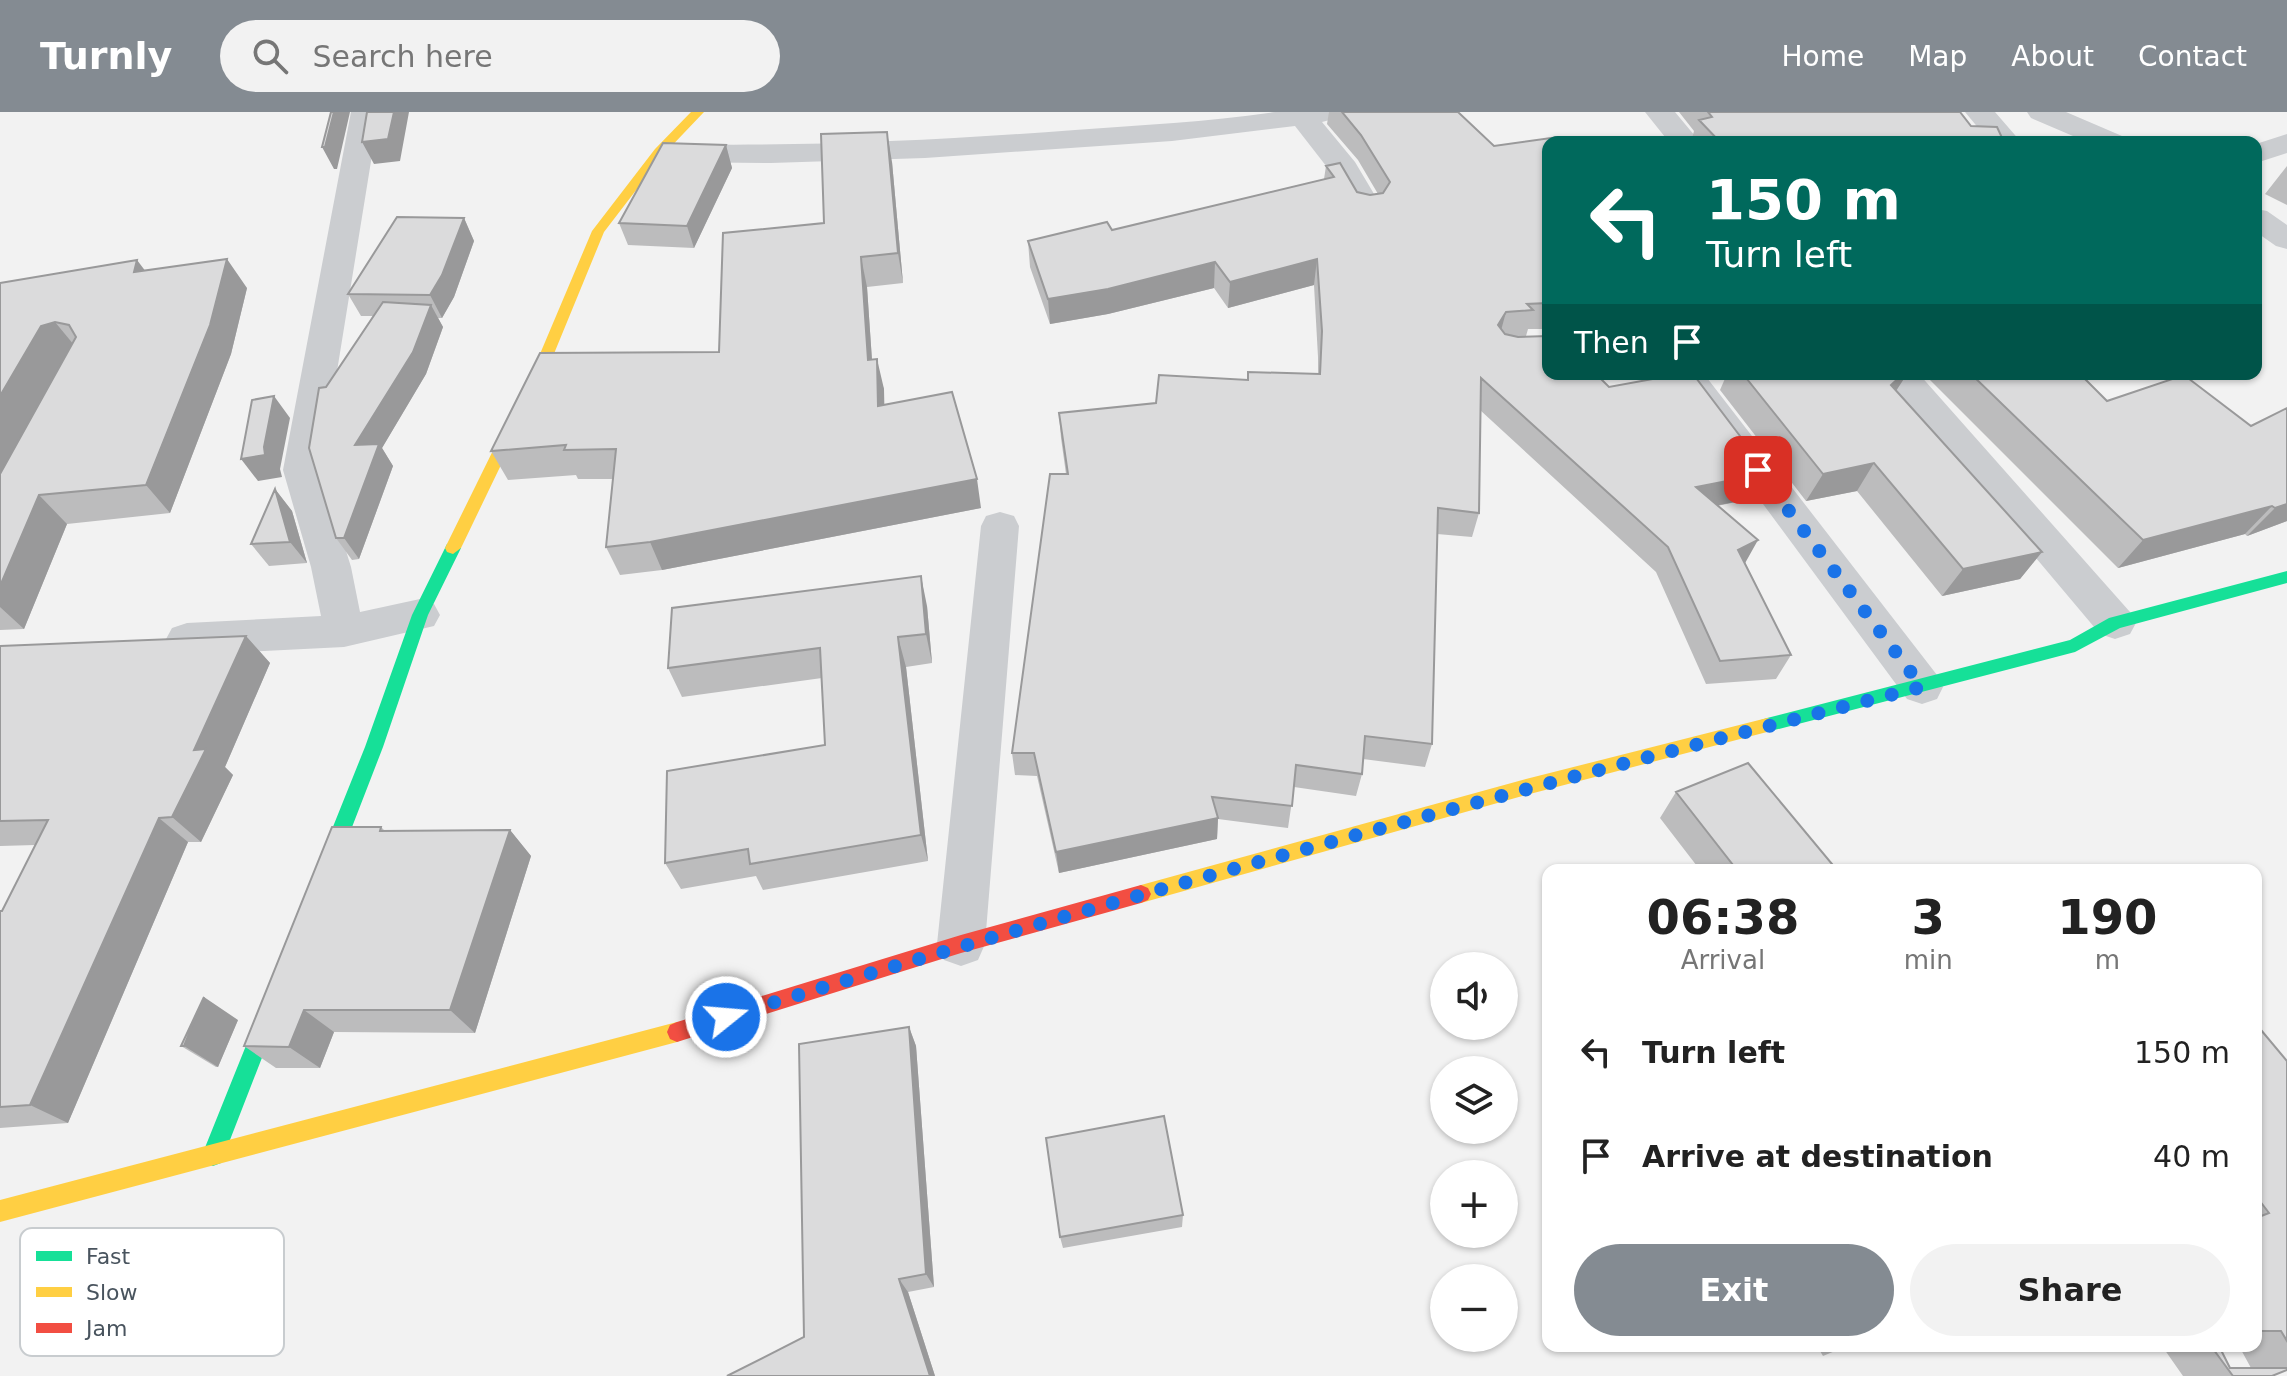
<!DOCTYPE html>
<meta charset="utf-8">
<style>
body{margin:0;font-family:"DejaVu Sans",sans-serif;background:#f2f2f2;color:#222;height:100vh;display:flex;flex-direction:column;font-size:30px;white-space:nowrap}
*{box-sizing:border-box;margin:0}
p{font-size:26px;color:#767676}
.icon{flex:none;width:44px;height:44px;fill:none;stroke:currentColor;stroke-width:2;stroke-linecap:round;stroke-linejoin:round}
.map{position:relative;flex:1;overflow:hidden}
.drawer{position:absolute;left:1542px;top:752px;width:720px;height:488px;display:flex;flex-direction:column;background:#fff;border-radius:16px;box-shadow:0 2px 6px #0004}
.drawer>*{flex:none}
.hud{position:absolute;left:1542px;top:24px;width:720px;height:244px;border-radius:16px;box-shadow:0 2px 6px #0004;background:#00695c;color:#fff;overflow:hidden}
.fabs{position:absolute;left:1430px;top:840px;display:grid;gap:16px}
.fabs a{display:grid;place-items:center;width:88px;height:88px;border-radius:50%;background:#fff;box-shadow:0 2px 6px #0004;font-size:40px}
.pin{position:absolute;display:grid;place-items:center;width:68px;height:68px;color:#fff;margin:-34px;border-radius:16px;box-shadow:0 4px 12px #0006}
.me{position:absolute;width:88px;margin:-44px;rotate:73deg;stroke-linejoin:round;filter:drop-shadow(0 0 6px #0008)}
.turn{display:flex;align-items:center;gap:28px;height:168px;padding:0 32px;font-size:36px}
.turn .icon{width:104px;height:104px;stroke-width:2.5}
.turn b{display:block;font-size:56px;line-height:68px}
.then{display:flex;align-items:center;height:76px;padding:0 32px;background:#0003;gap:16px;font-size:30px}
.eta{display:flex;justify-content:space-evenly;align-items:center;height:136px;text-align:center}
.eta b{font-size:48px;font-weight:700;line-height:56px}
.primary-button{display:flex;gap:16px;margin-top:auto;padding:16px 32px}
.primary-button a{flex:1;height:92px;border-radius:48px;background:#848b92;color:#fff;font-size:32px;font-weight:700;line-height:92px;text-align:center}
.primary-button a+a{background:#f2f2f2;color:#222}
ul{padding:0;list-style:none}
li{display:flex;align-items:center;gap:24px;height:104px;padding:0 32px}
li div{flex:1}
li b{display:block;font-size:30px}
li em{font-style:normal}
header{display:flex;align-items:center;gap:48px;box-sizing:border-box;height:112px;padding:0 40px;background:#848b92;color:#fff}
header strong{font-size:38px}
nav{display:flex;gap:44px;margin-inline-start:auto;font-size:28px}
.search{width:560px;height:72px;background:#f2f2f2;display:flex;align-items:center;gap:20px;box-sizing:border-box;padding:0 28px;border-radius:44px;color:#767676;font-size:30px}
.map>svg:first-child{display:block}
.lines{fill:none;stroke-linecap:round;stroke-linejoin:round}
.street{fill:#cbcdd0;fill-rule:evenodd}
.fast{fill:#16e098;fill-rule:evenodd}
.slow{fill:#ffcf43;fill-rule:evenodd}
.jam{fill:#f24e42;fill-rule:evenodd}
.wall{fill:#bcbcbd}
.shaded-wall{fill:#99999a}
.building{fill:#dbdbdc;stroke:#99999a;stroke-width:2}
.route{stroke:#1a73e8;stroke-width:14;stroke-dasharray:0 25.2}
.key{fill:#fff;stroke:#c8cccf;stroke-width:2}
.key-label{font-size:22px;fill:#49545e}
</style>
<header>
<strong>Turnly</strong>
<div class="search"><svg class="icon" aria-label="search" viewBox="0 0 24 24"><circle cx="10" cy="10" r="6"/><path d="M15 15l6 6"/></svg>Search here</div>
<nav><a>Home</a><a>Map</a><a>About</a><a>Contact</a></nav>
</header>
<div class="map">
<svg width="2287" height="1264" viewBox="0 0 2287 1264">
<rect width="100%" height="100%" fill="#f2f2f2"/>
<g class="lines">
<path class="street" d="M 351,0 L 379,0 L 321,358 L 351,455 L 360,500 L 420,487 L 434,492 L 440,503 L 434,514 L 344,535 L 187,543 L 172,538 L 166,527 L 172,516 L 187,511 L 321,504 L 311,455 L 283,358 Z
M 1275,0 L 1341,0 L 1337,6 L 1322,10 L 1355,50 L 1383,97 L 1378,104 L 1367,106 L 1356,104 L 1330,59 L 1295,14 L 1172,29 L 925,46 L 771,51 L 669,50 L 658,47 L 654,41 L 658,35 L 669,32 C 805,35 940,28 1075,18 C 1142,13 1209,10 1275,0 Z
M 1645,0 L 1675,0 L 1700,30 L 1669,30 Z
M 1965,0 L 1995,0 L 2021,30 L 1990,30 Z
M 2027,0 L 2066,0 L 2122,24 L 2127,30 L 2087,30 L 2031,6 Z
M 2287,22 L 2287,41 L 2256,51 L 2256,32 Z
M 2256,97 L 2267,99 L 2287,113 L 2287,137 L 2276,134 L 2256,120 Z
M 1667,262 L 1704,262 L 1937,563 L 1943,575 L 1937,587 L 1922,592 L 1907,587 Z
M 1881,262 L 1919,262 L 2130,500 L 2136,511 L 2130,522 L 2115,527 L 2100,522 Z
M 1000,400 L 1014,404 L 1019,414 L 985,832 L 978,848 L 961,854 L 944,848 L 937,832 L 981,414 L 986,404 Z"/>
<path class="fast" d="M 453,430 L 461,436 L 428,503 L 383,635 L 330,772 L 327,778 L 320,781 L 313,778 L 310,772 L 365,635 L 412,503 L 447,432 Z
M 2287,459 L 2287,471 L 2120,516 L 2075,540 L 1767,620 L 1761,618 L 1758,613 L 1761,608 L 1767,606 L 2070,528 L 2109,506 Z
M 276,874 L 283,877 L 286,884 L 221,1051 L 213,1054 L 205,1051 L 202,1043 L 266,884 L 269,877 Z"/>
<path class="slow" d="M 691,0 L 704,0 L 663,43 L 604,120 L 551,249 L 461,436 L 453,442 L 447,440 L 445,436 L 537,249 L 592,119 L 655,37 Z
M 1767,606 L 1773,608 L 1776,613 L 1773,618 L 1767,620 L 1526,683 L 1141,791 L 1134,788 L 1131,782 L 1134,776 L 1141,773 L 1526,667 Z
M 677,910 L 684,913 L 687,920 L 684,927 L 677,930 L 0,1110 L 0,1088 Z"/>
<path class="jam" d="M 1141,773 L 1148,776 L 1151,782 L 1148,788 L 1141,791 L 961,841 L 677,930 L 670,927 L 667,920 L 670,913 L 677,910 L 961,823 Z"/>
</g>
<path class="wall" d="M 1329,0 L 1458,0 L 1494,34 L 1548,30 L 1548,217 L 1528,217 L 1526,224 L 1515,225 L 1609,275 L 1755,386 L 1717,394 L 1791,543 L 1776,567 L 1706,572 L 1656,460 L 1480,298 L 1479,401 L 1472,425 L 1437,422 L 1432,632 L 1425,655 L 1363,647 L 1362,662 L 1356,684 L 1294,675 L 1288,716 L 1218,707 L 1217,727 L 1059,761 L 1037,664 L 1015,663 L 1012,641 L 1066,362 L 1061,326 L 1059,301 L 1156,291 L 1247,268 L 1318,262 L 1318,245 L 1314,173 L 1228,196 L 1214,176 L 1108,202 L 1050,212 L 1030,155 L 1028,129 L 1112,118 L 1324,67 L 1326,54 L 1357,80 L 1370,83 L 1378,82 L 1358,48 L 1327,12 Z
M 1679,0 L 1960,0 L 1971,14 L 2004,30 L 1691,30 L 1694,19 Z
M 726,33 L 732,56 L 694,136 L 628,133 L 619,111 Z
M 892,50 L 903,171 L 867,175 L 872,248 L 884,277 L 884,293 L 981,396 L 662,458 L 620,463 L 606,435 L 613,367 L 578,367 L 576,363 L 508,368 L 491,339 L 719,240 L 824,111 Z
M 2287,54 L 2287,93 L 2265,82 Z
M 464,106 L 474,129 L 454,185 L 442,206 L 438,206 L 443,215 L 426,262 L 382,336 L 393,354 L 359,447 L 352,448 L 336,426 L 326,275 L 373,204 L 361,204 L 348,182 Z
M 145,159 L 247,176 L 231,242 L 170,401 L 67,412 L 24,517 L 0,518 L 0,171 Z
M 1727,262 L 1907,262 L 1896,279 L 2042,440 L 2020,467 L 1942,484 L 1857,379 L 1806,389 L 1720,278 Z
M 1924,262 L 2080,262 L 2107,289 L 2184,263 L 2287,409 L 2247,424 L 2245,422 L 2118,456 Z
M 275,377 L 292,399 L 307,451 L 269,454 L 251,432 Z
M 927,494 L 932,551 L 906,555 L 928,749 L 763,778 L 756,764 L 681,777 L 665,751 L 825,633 L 822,566 L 682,585 L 668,556 Z
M 246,524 L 270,551 L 225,655 L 233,663 L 201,730 L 188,730 L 68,1011 L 0,1016 L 0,799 L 2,799 L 35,733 L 0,734 L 0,534 Z
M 1676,680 L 1837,758 L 1700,758 L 1660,706 Z
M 381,715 L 385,719 L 510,718 L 531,744 L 475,921 L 334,920 L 320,956 L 276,956 L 244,934 Z
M 238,908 L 218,955 L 216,955 L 181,934 Z
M 2256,912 L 2287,949 L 2287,1256 L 2284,1256 L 2287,1256 L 2287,1258 L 2272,1264 L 2233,1264 L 2211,1234 L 2219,1234 L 2230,1256 L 2251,1256 L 2239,1234 L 2256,1234 Z
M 909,915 L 916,934 L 934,1175 L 908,1180 L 935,1264 L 727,1264 L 804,1225 Z
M 1183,1103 L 1182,1115 L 1063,1136 L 1060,1125 Z
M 1817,1234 L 1847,1234 L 1823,1244 Z
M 2162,1234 L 2211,1234 L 2233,1264 L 2183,1264 Z"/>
<path class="shaded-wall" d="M 334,0 L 350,0 L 337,57 L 334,57 L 322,35 Z
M 394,0 L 409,0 L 400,49 L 374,52 L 362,30 Z
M 887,20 L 892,50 L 903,171 L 898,141 Z
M 726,33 L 732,56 L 694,136 L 687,114 Z
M 464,106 L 474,129 L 454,185 L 442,206 L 430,183 Z
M 861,145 L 867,175 L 874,278 L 868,248 Z
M 227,147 L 247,176 L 231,242 L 170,401 L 146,373 Z
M 1317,147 L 1314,173 L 1228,196 L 1230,170 Z
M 137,148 L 159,177 L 134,160 Z
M 1215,150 L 1214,176 L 1108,202 L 1050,212 L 1048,187 Z
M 431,193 L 443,215 L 426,262 L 382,336 L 393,354 L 359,447 L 344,426 L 355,333 Z
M 1506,200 L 1499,226 L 1498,213 Z
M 55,210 L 79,239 L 0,362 L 0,284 L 41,214 Z
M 877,247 L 884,277 L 885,323 L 878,294 Z
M 1903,262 L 1907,262 L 1894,282 L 1891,273 Z
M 274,284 L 290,306 L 280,357 L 282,365 L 258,369 L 241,347 L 264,335 Z
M 1874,351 L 1857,379 L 1806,389 L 1823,362 Z
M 1768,361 L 1755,386 L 1684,400 L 1696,375 Z
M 977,367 L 981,396 L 662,458 L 650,430 Z
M 275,377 L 292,399 L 307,451 L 290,430 Z
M 39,383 L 67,412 L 24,517 L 0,495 L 0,474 Z
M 2287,392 L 2287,409 L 2247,424 L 2275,396 Z
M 2272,394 L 2245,422 L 2118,456 L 2143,428 Z
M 1758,428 L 1744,453 L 1738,438 Z
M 2042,440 L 2020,467 L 1942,484 L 1963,457 Z
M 921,464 L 927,494 L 932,551 L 926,522 Z
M 246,524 L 270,551 L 225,655 L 233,663 L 201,730 L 172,705 L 194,638 Z
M 898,525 L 906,555 L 928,749 L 921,723 Z
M 159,706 L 188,730 L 68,1011 L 30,993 Z
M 1218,706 L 1217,727 L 1059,761 L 1056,740 Z
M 510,718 L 531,744 L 475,921 L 450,898 Z
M 204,885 L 238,908 L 218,955 L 184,934 Z
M 304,898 L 334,920 L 320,956 L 289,935 Z
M 909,915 L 916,934 L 934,1175 L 926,1162 Z
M 899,1167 L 908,1180 L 935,1264 L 930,1264 Z"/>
<path class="building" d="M 331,0 L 334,0 L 325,35 L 322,35 Z
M 367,0 L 394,0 L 388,27 L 362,30 Z
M 1342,0 L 1458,0 L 1494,34 L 1558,25 L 1562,30 L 1548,30 L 1548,191 L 1527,192 L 1533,198 L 1506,200 L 1498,213 L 1505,222 L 1518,225 L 1548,224 L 1548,262 L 1596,262 L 1609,275 L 1680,262 L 1693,262 L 1768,361 L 1696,375 L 1758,428 L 1738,438 L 1791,543 L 1720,549 L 1668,435 L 1481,266 L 1479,401 L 1438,396 L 1432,632 L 1365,624 L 1362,662 L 1296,653 L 1292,694 L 1212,685 L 1218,706 L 1056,740 L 1034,641 L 1012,641 L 1050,362 L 1068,362 L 1059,301 L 1156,291 L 1159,263 L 1248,268 L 1248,260 L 1320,262 L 1322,219 L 1317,147 L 1230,170 L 1215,150 L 1108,177 L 1048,187 L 1028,129 L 1107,110 L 1112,118 L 1334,65 L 1326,54 L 1340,51 L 1357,80 L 1370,83 L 1383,81 L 1390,70 L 1361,23 Z
M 1708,0 L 1960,0 L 1971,14 L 1997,15 L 2004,30 L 1720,30 L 1699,8 L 1712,5 Z
M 887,20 L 898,141 L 861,145 L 868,248 L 877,247 L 878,294 L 952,280 L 977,367 L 650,430 L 606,435 L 616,337 L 564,338 L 566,333 L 491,339 L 540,241 L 719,240 L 723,121 L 824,111 L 821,22 Z
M 663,31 L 726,33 L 687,114 L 619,111 Z
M 397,105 L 464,106 L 442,163 L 430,183 L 348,182 Z
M 227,147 L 210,213 L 146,373 L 39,383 L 0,474 L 0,362 L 76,225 L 69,213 L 55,210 L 41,214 L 0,284 L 0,171 L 137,148 L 134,160 Z
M 383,190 L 431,193 L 413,240 L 355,333 L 379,332 L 344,426 L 336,426 L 309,336 L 319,276 L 326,275 Z
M 1743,262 L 1903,262 L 1891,273 L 2042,440 L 1963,457 L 1874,351 L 1823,362 Z
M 1971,262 L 2080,262 L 2107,289 L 2184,263 L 2251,314 L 2287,296 L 2287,392 L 2275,396 L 2272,394 L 2143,428 Z
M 274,284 L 264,335 L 265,343 L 241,347 L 252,288 Z
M 275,377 L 290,430 L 251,432 Z
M 921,464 L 926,522 L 898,525 L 921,723 L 750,752 L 748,737 L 665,751 L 667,659 L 825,633 L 820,536 L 668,556 L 672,496 Z
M 246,524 L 194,638 L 206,637 L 172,705 L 159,706 L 30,993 L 0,995 L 0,799 L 2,799 L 48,708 L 0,709 L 0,534 Z
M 1748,651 L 1837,758 L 1737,758 L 1676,680 Z
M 332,715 L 381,715 L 380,719 L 510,718 L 450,898 L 304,898 L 289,935 L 244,934 Z
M 204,885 L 184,934 L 181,934 Z
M 2256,912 L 2287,949 L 2287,1229 L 2281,1219 L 2256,1219 L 2256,1106 L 2269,1101 L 2256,1084 Z
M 909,915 L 926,1162 L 899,1167 L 930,1264 L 727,1264 L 804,1225 L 799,932 Z
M 1164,1004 L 1183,1103 L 1060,1125 L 1046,1026 Z
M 2211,1234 L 2219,1234 L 2230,1256 L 2287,1256 L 2287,1258 L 2272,1264 L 2233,1264 Z"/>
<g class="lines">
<path class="route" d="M 726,905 C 1122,784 1521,676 1922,575 L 1758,358"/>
</g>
<rect x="20" y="1116" width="264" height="128" rx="12" class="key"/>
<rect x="36" y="1139" width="36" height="10" fill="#16e098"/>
<rect x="36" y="1175" width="36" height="10" fill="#ffcf43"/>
<rect x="36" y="1211" width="36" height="10" fill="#f24e42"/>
<g class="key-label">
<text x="86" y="1152">Fast</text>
<text x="86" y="1188">Slow</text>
<text x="86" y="1224">Jam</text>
</g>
</svg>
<div class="fabs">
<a><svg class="icon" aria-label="sound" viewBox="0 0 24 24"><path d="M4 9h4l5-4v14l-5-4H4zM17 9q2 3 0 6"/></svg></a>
<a><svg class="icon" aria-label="layers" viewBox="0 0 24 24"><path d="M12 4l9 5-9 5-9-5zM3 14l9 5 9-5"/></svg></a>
<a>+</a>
<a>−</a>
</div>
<div class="pin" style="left:1758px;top:358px;background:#d93025"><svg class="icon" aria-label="arrive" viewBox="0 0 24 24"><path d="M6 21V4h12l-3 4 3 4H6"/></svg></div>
<svg class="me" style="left:726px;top:905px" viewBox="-20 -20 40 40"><circle r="17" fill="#1a73e8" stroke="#fff" stroke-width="3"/><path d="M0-11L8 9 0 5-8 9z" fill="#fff"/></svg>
<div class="hud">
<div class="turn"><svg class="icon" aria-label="left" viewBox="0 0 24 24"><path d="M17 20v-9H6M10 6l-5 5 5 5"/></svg><div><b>150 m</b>Turn left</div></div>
<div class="then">Then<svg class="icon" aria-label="arrive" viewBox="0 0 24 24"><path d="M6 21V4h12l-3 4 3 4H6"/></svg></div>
</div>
<section class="drawer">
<div class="eta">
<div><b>06:38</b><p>Arrival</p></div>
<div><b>3</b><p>min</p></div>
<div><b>190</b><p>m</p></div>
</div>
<ul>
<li><svg class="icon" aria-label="left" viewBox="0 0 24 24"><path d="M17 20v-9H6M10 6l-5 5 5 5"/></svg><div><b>Turn left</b></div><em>150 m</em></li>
<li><svg class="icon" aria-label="arrive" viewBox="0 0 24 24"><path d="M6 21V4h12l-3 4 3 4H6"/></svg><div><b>Arrive at destination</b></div><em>40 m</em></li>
</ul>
<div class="primary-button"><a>Exit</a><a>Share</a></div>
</section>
</div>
